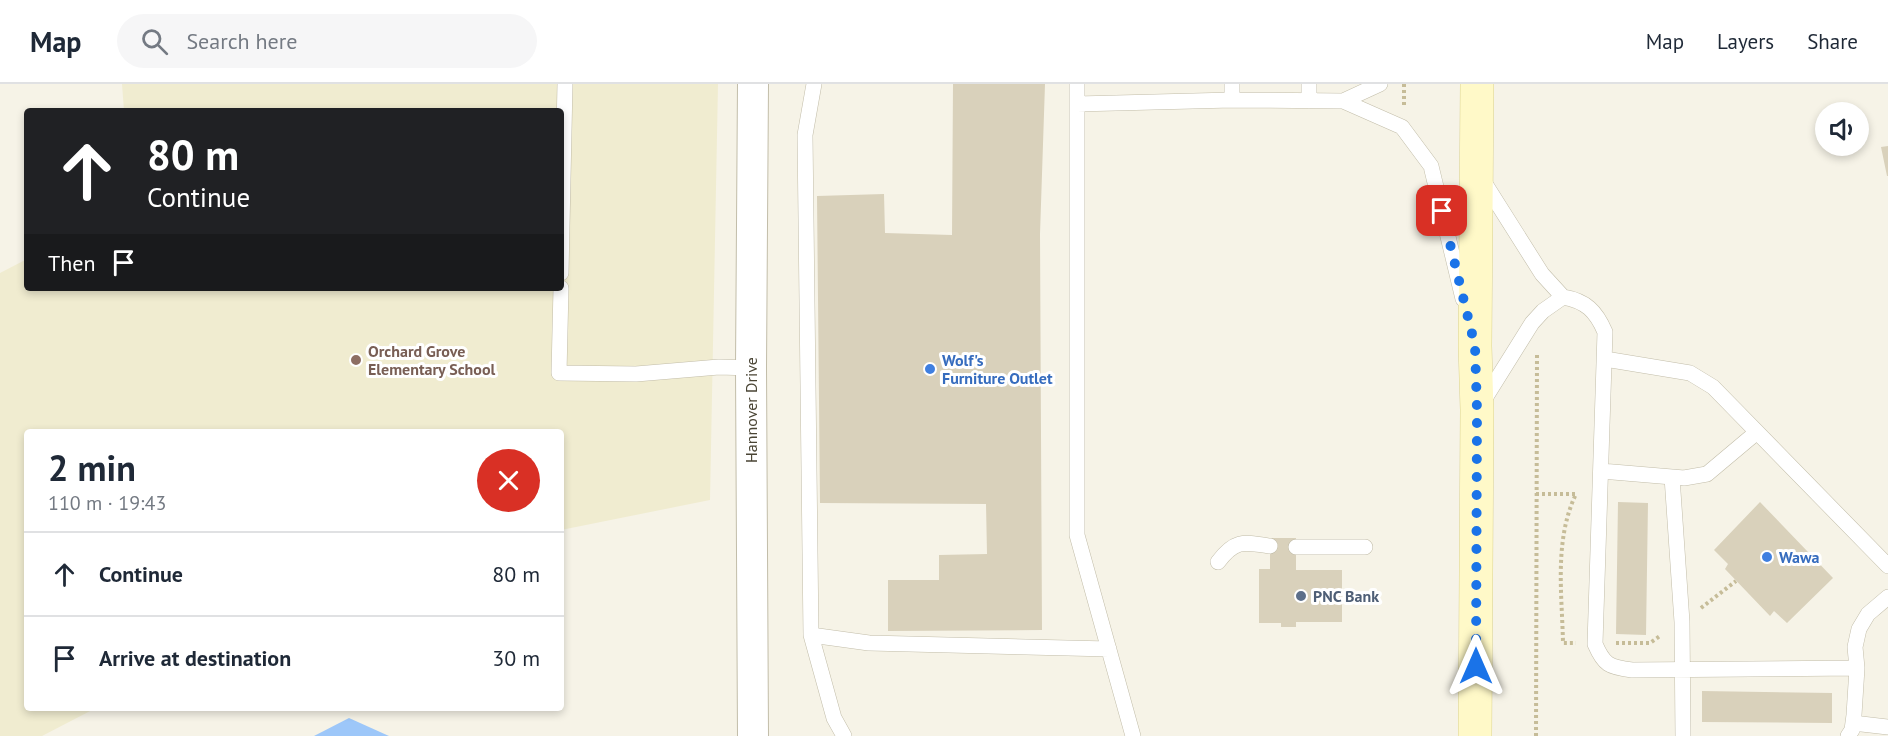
<!DOCTYPE html>
<meta charset="utf-8">
<style>
body{margin:0;font-family:"PT Sans",sans-serif;background:#f6f6f7;color:#1f2937;height:100vh;display:flex;flex-direction:column;font-size:22px;white-space:nowrap}
*{box-sizing:border-box;margin:0}
p{font-size:20px;color:#747a83}
.icon{flex:none;width:33px;height:33px;fill:none;stroke:currentColor;stroke-width:2;stroke-linecap:round;stroke-linejoin:round}
.map{position:relative;flex:1;overflow:hidden}
.panel{position:absolute;left:24px;top:345px;width:540px;height:282px;display:flex;flex-direction:column;background:#fff;border-radius:6px;box-shadow:0 3px 9px #0003}
.panel>*{flex:none}
.hud{position:absolute;left:24px;top:24px;width:540px;height:183px;border-radius:6px;box-shadow:0 3px 9px #0003;background:#202124;color:#fff;overflow:hidden}
.tools{position:absolute;left:1815px;top:18px;display:grid;gap:12px}
.tools a{display:grid;place-items:center;width:54px;height:54px;border-radius:50%;background:#fff;box-shadow:0 3px 9px #0003;font-size:30px}
.pin{position:absolute;display:grid;place-items:center;width:51px;height:51px;color:#fff;margin:-26px;border-radius:12px;box-shadow:0 3px 9px #0006}
.me{position:absolute;width:66px;margin:-33px;rotate:0deg;stroke-linejoin:round;filter:drop-shadow(0 0 4px #0008)}
.turn{display:flex;align-items:center;gap:21px;height:126px;padding:0 24px;font-size:27px}
.turn .icon{width:78px;height:78px;stroke-width:2.5}
.turn b{display:block;font-size:42px;line-height:51px}
.then{display:flex;align-items:center;height:57px;padding:0 24px;background:#0003;gap:12px;font-size:22px}
.round{display:grid;place-items:center;flex:none;width:63px;height:63px;border-radius:32px;background:#f6f6f7}
.head{display:flex;align-items:center;justify-content:space-between;height:102px;padding:0 24px}
h1{font-size:36px;font-weight:700;line-height:45px}
ul{padding:0;list-style:none}
li{display:flex;align-items:center;gap:18px;height:84px;padding:0 24px;border-top:2px solid #e0e1e3}
li div{flex:1}
li b{display:block;font-size:22px}
li em{font-style:normal}
header{display:flex;align-items:center;gap:36px;box-sizing:border-box;height:84px;padding:0 30px;background:#fff;border-bottom:2px solid #e0e1e3}
header strong{font-size:28px}
nav{display:flex;gap:33px;margin-inline-start:auto;font-size:21px}
.search{width:420px;height:54px;background:#f6f6f7;display:flex;align-items:center;gap:15px;box-sizing:border-box;padding:0 21px;border-radius:33px;color:#747a83;font-size:22px}
.map>svg:first-child{display:block}
.education{fill:#f0ecd0}
.water{fill:#9dc7f9}
.building{fill:#d9d1bb}
.lines{fill:none;stroke-linecap:round;stroke-linejoin:round}
.service-casing{stroke:#c2bda9;stroke-width:16}
.minor-casing{stroke:#c2bda9;stroke-width:32}
.secondary-casing{stroke:#dad292;stroke-width:34}
.path{stroke:#c6bc98;stroke-width:4;stroke-dasharray:3 3;stroke-linecap:butt}
.service{stroke:#fff;stroke-width:15}
.minor{stroke:#fff;stroke-width:30}
.secondary{stroke:#fff9c8;stroke-width:33}
.route{stroke:#1a73e8;stroke-width:10;stroke-dasharray:0 18}
.education-dot{fill:#8d6e63;stroke:#fff;stroke-width:2}
.shop-dot{fill:#3f7fe0;stroke:#fff;stroke-width:2}
.service-dot{fill:#5c6f8a;stroke:#fff;stroke-width:2}
.labels{text-anchor:middle;dominant-baseline:central;stroke-width:6;stroke-linejoin:round;paint-order:stroke}
.education-label{font-size:16px;font-weight:bold;fill:#785e54;stroke:#fff;text-anchor:start}
.shop-label{font-size:16px;font-weight:bold;fill:#366cbe;stroke:#fff;text-anchor:start}
.street-label{font-size:16px;fill:#4a4535;stroke:#fff}
.service-label{font-size:16px;font-weight:bold;fill:#4e5e75;stroke:#fff;text-anchor:start}
</style>
<header>
<strong>Map</strong>
<div class="search"><svg class="icon" aria-label="search" viewBox="0 0 24 24"><circle cx="10" cy="10" r="6"/><path d="M15 15l6 6"/></svg>Search here</div>
<nav><a>Map</a><a>Layers</a><a>Share</a></nav>
</header>
<div class="map">
<svg width="1888" height="652" viewBox="0 0 1888 652">
<rect width="100%" height="100%" fill="#f6f3e7"/>
<path class="education" d="M 122,0 L 718,0 L 710,416 L 561,446 L 561,348 L 27,348 L 27,624 L 96,624 L 42,652 L 0,652 L 0,189 L 27,175 L 27,204 L 561,204 L 561,27 L 124,27 Z"/>
<path class="water" d="M 349,634 L 389,652 L 314,652 Z"/>
<path class="building" d="M 953,0 L 1045,0 L 1040,150 L 1042,546 L 888,547 L 888,496 L 939,496 L 939,471 L 987,470 L 986,420 L 820,419 L 817,112 L 884,110 L 885,149 L 952,151 Z
M 1888,62 L 1888,92 L 1887,92 L 1881,63 Z
M 1618,418 L 1648,419 L 1646,551 L 1616,550 Z
M 1760,418 L 1833,494 L 1787,539 L 1774,527 L 1770,532 L 1725,485 L 1728,480 L 1714,466 Z
M 1270,454 L 1296,454 L 1296,486 L 1342,486 L 1342,538 L 1296,538 L 1296,543 L 1281,543 L 1281,539 L 1259,539 L 1259,485 L 1270,485 Z
M 1702,607 L 1832,609 L 1832,639 L 1702,638 Z"/>
<g class="lines">
<defs>
<path id="service" d="M 814,0 L 805,51 L 811,551 L 834,634 L 844,652
M 1077,0 L 1077,451 L 1133,652
M 1232,0 L 1232,16
M 1309,0 L 1309,17
M 1343,17 L 1380,0
M 1077,20 L 1232,16 L 1343,17 L 1402,43 L 1431,82 L 1463,215
M 561,189 L 565,0
M 561,204 L 559,289 L 636,290 L 719,283 L 751,284
M 1563,213 C 1586,217 1596,227 1605,248 L 1595,560 C 1604,581 1609,583 1632,586 L 1857,584
M 1605,275 L 1690,289 L 1713,303 L 1888,482
M 1482,319 L 1532,239 L 1543,227 L 1563,213 L 1542,190 L 1482,95
M 1601,387 L 1684,394 L 1707,390 L 1757,348
M 1672,393 L 1682,538 L 1683,652
M 1296,463 L 1365,463
M 1218,478 C 1235,455 1244,458 1270,462
M 811,551 L 869,559 L 1109,565
M 1853,639 L 1888,643
M 1848,652 L 1852,646 L 1854,631 L 1857,584 L 1855,563 L 1859,545 L 1868,530 L 1888,513"/>
<path id="minor" d="M 753,652 L 751,284 L 753,0"/>
<path id="secondary" d="M 1475,652 L 1477,326 L 1475,262 L 1477,0"/>
</defs>
<use href="#service" class="service-casing"/>
<use href="#minor" class="minor-casing"/>
<use href="#secondary" class="secondary-casing"/>
<path class="path" d="M 1404,21 L 1404,0
M 1536,410 L 1576,410 C 1554,456 1562,509 1563,559 L 1576,559
M 1701,524 L 1736,497
M 1616,559 L 1650,559 L 1660,552
M 1536,652 L 1537,271"/>
<use href="#service" class="service"/>
<use href="#minor" class="minor"/>
<use href="#secondary" class="secondary"/>
</g>
<g class="lines">
<path class="route" d="M 1442,127 L 1475,262 L 1477,326 L 1476,582"/>
</g>
<circle class="education-dot" cx="356" cy="276" r="6"/>
<g class="shop-dot">
<circle cx="930" cy="285" r="6"/>
<circle cx="1767" cy="473" r="6"/>
</g>
<circle class="service-dot" cx="1301" cy="512" r="6"/>
<g class="labels">
<g class="education-label">
<text x="368" y="267">Orchard Grove<tspan x="368" dy="18">Elementary School</tspan></text>
</g>
<g class="shop-label">
<text x="942" y="276">Wolf's<tspan x="942" dy="18">Furniture Outlet</tspan></text>
<text x="1779" y="473">Wawa</text>
</g>
<g class="street-label">
<text transform="translate(751 326) rotate(-90)">Hannover Drive</text>
</g>
<g class="service-label">
<text x="1313" y="512">PNC Bank</text>
</g>
</g>
</svg>
<div class="tools">
<a><svg class="icon" aria-label="sound" viewBox="0 0 24 24"><path d="M4 9h4l5-4v14l-5-4H4zM17 9q2 3 0 6"/></svg></a>
</div>
<div class="pin" style="left:1442px;top:127px;background:#d93025"><svg class="icon" aria-label="arrive" viewBox="0 0 24 24"><path d="M6 21V4h12l-3 4 3 4H6"/></svg></div>
<svg class="me" style="left:1476px;top:582px" viewBox="-20 -20 40 40"><path d="M0-17L14 15 0 8-14 15z" fill="#1a73e8" stroke="#fff" stroke-width="4"/></svg>
<div class="hud">
<div class="turn"><svg class="icon" aria-label="ahead" viewBox="0 0 24 24"><path d="M12 20V5M6 11l6-6 6 6"/></svg><div><b>80 m</b>Continue</div></div>
<div class="then">Then<svg class="icon" aria-label="arrive" viewBox="0 0 24 24"><path d="M6 21V4h12l-3 4 3 4H6"/></svg></div>
</div>
<section class="panel">
<div class="head"><div><h1>2 min</h1><p>110 m · 19:43</p></div><a class="round" style="background:#d93025;color:#fff"><svg class="icon" aria-label="close" viewBox="0 0 24 24"><path d="M6 6l12 12M18 6L6 18"/></svg></a></div>
<ul>
<li><svg class="icon" aria-label="ahead" viewBox="0 0 24 24"><path d="M12 20V5M6 11l6-6 6 6"/></svg><div><b>Continue</b></div><em>80 m</em></li>
<li><svg class="icon" aria-label="arrive" viewBox="0 0 24 24"><path d="M6 21V4h12l-3 4 3 4H6"/></svg><div><b>Arrive at destination</b></div><em>30 m</em></li>
</ul>
</section>
</div>
